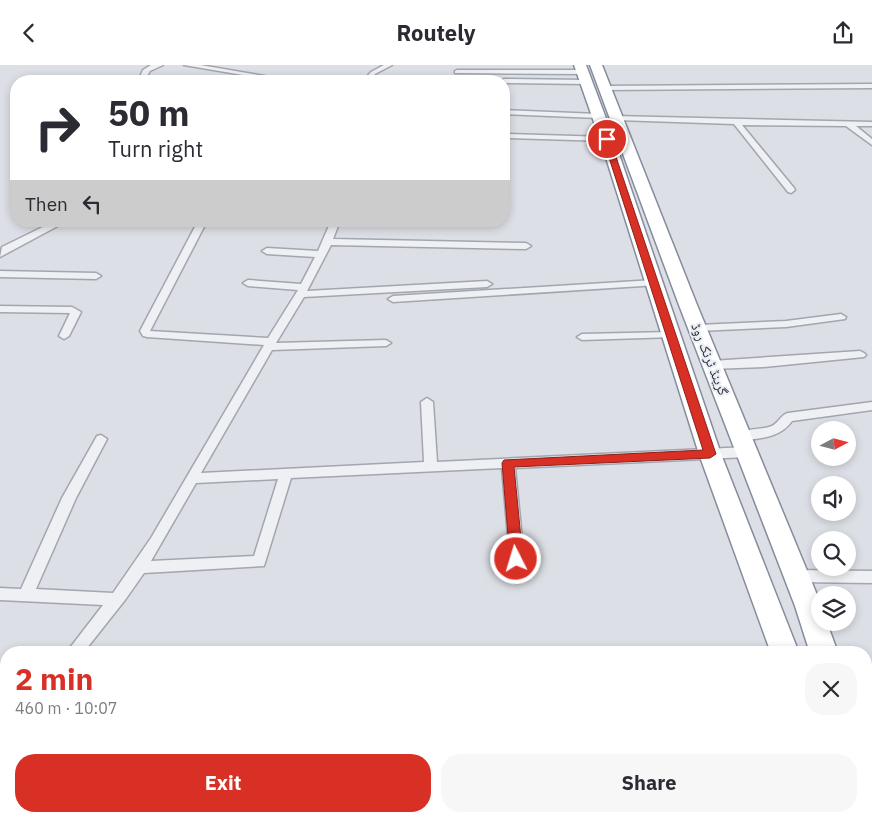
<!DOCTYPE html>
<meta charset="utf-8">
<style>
body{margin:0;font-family:"IBM Plex Sans","Noto Naskh Arabic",sans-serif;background:#f7f7f7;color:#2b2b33;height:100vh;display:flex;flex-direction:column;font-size:19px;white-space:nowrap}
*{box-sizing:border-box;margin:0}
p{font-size:16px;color:#7c7c81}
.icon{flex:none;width:28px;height:28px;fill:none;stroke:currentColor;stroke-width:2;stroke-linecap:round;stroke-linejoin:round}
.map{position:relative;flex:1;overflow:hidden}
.panel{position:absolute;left:0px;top:581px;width:872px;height:176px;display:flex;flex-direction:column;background:#fff;border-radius:20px 20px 0 0;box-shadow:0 2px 8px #0003}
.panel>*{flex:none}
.hud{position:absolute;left:10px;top:10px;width:500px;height:152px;border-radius:20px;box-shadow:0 2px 8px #0003;background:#fff;color:#2b2b33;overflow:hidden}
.needle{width:32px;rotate:83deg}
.buttons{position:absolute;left:811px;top:356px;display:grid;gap:10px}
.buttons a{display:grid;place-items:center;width:45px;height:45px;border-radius:50%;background:#fff;box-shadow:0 2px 8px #0003;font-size:25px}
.pin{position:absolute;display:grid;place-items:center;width:42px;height:42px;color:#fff;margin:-21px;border:2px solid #fff;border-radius:50%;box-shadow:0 1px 5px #0007}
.me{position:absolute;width:55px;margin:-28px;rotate:355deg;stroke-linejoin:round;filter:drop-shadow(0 0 4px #0008)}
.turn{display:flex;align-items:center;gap:18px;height:105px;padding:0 15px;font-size:22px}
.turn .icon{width:65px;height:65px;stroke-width:2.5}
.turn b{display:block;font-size:35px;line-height:42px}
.then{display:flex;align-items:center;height:48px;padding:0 15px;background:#0003;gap:10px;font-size:19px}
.round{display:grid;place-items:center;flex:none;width:52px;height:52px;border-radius:20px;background:#f7f7f7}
.overview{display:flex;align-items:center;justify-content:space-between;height:85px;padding:0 15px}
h1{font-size:30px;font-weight:800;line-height:38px;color:#d93025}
.button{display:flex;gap:10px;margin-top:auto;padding:10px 15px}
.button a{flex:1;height:58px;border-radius:20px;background:#d93025;color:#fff;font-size:20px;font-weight:800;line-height:58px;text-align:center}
.button a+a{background:#f7f7f7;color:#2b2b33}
header{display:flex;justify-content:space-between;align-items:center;height:65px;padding:0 15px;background:#fff;font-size:22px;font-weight:800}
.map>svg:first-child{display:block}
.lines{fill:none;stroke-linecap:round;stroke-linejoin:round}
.street-casing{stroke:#a2a6af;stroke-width:3}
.highway-casing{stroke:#858c9b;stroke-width:3}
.street{fill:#eff0f4;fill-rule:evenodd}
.highway{fill:#fff;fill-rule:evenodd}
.route{fill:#d93025;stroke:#8d1f18}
.labels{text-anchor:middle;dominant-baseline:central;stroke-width:4;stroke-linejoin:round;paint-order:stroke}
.street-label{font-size:14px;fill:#272c3b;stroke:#ebeef3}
</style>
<header><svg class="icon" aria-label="back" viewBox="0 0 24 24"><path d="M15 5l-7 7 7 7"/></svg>Routely<svg class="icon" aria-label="share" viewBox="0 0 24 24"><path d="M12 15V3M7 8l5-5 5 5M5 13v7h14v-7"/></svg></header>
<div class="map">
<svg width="872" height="757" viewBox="0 0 872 757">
<rect width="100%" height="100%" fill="#dcdfe5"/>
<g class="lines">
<defs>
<path id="street" d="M 151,0 L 163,0 L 150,6 L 144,16 L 138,16 L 143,5 Z
M 184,0 L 200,0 L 294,16 L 278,16 Z
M 384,0 L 392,0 L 375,9 L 370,16 L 363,16 L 371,7 Z
M 457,5 L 582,5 L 585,7 L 582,9 L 455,8 L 455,6 Z
M 409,13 L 486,14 L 490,16 L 406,16 L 407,14 Z
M 504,14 L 586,15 L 590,17 L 586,19 L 504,18 L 500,16 Z
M 872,19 L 872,23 L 605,25 L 601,23 L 605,21 Z
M 504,45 L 598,49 L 602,51 L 598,53 L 504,49 Z
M 614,51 L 872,57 L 872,61 L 856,61 L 872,74 L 872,80 L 846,61 L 742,60 L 794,123 L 795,125 L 791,128 L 788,127 L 734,59 L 617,55 L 613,53 Z
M 504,69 L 607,72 L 611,74 L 607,76 L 504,73 Z
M 55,156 L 67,156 L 0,192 L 2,182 Z
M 198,156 L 207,156 L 150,266 L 268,273 L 298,225 L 248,221 L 243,218 L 248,215 L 301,219 L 315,192 L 267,189 L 262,186 L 267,183 L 318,186 L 331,156 L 340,156 L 333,174 L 526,178 L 531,181 L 526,184 L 331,180 L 307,226 L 487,216 L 492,219 L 487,222 L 304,232 L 276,278 L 386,275 L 391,278 L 386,281 L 272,285 L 201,408 L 424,397 L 421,337 L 427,333 L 433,337 L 437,397 L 747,382 L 751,384 L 753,387 L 751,390 L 747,392 L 515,403 L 524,494 L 522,498 L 517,500 L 512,498 L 510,494 L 502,403 L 291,413 L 264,501 L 144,508 L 125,535 L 83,588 L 66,588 L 103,540 L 0,535 L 0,523 L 21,524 L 62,433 L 97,371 L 101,370 L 107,374 L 76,433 L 36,524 L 113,528 L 151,473 L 264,280 L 147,272 L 143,271 L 140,266 ZM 278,414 L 254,491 L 151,496 L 196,418 Z
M 0,206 L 96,208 L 101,211 L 96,214 L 0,212 Z
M 654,215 L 659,218 L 658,220 L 393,237 L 388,234 L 393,231 Z
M 0,241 L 72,242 L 81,247 L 69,271 L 64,274 L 59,271 L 70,248 L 0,247 Z
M 841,249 L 846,252 L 845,254 L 786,262 L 698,266 L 693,263 L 698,260 L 786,256 Z
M 671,267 L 675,268 L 676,270 L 675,272 L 582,275 L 577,272 L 582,269 Z
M 860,286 L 864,288 L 866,290 L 864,292 L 764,302 L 712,304 L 706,300 L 712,296 Z
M 872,337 L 872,345 L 792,356 C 780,373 761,373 741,376 L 735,372 C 741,363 759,365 769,362 C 778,360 780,350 788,348 Z
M 796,505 L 872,506 L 872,518 L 796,517 L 791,515 L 789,511 L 791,507 Z
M 0,694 L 6,696 L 6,736 L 0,739 Z"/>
<path id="highway" d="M 574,0 L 586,0 L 616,80 L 721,389 L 799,588 L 771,588 L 699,389 L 602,80 Z
M 590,0 L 602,0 L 697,240 L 820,537 L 820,558 L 827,558 L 838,588 L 810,588 L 795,541 L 679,240 Z
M 866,694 L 872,696 L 872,742 L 866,740 Z
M 817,751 L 849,751 L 851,757 L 819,757 Z"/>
</defs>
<use href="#street" class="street-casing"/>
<use href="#highway" class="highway-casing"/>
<use href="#street" class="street"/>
<use href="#highway" class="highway"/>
</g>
<path class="route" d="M 607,72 L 610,74 L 716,389 L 710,393 L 514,402 L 523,494 L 521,497 L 516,499 L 512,497 L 510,494 L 502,398 L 504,395 L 703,385 L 603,74 Z"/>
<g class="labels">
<g class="street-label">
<text transform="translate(710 294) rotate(68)">گرینڈ ٹرنک روڈ</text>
</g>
</g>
</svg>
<div class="buttons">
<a><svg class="needle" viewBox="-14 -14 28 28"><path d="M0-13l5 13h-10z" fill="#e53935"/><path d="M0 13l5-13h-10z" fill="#7c7c81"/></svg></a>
<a><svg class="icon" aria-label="sound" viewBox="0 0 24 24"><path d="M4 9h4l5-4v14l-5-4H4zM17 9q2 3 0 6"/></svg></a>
<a><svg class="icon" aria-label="search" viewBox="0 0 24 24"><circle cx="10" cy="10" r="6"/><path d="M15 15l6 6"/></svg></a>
<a><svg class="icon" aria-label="layers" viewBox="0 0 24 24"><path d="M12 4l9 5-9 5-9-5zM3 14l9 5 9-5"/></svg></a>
</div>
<div class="pin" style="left:607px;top:74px;background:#d93025"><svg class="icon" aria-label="arrive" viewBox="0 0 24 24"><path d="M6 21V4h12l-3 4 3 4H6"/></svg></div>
<svg class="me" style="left:516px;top:494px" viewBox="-20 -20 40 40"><circle r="17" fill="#d93025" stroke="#fff" stroke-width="3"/><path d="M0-11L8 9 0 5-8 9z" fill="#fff"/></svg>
<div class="hud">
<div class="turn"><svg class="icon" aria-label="right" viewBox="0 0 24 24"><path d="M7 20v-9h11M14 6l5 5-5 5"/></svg><div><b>50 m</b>Turn right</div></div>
<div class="then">Then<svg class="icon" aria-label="left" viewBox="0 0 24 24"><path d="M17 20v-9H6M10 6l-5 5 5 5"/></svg></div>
</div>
<section class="panel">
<div class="overview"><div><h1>2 min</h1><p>460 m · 10:07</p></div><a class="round"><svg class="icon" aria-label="close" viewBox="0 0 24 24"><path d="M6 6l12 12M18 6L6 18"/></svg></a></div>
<div class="button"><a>Exit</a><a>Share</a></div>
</section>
</div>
